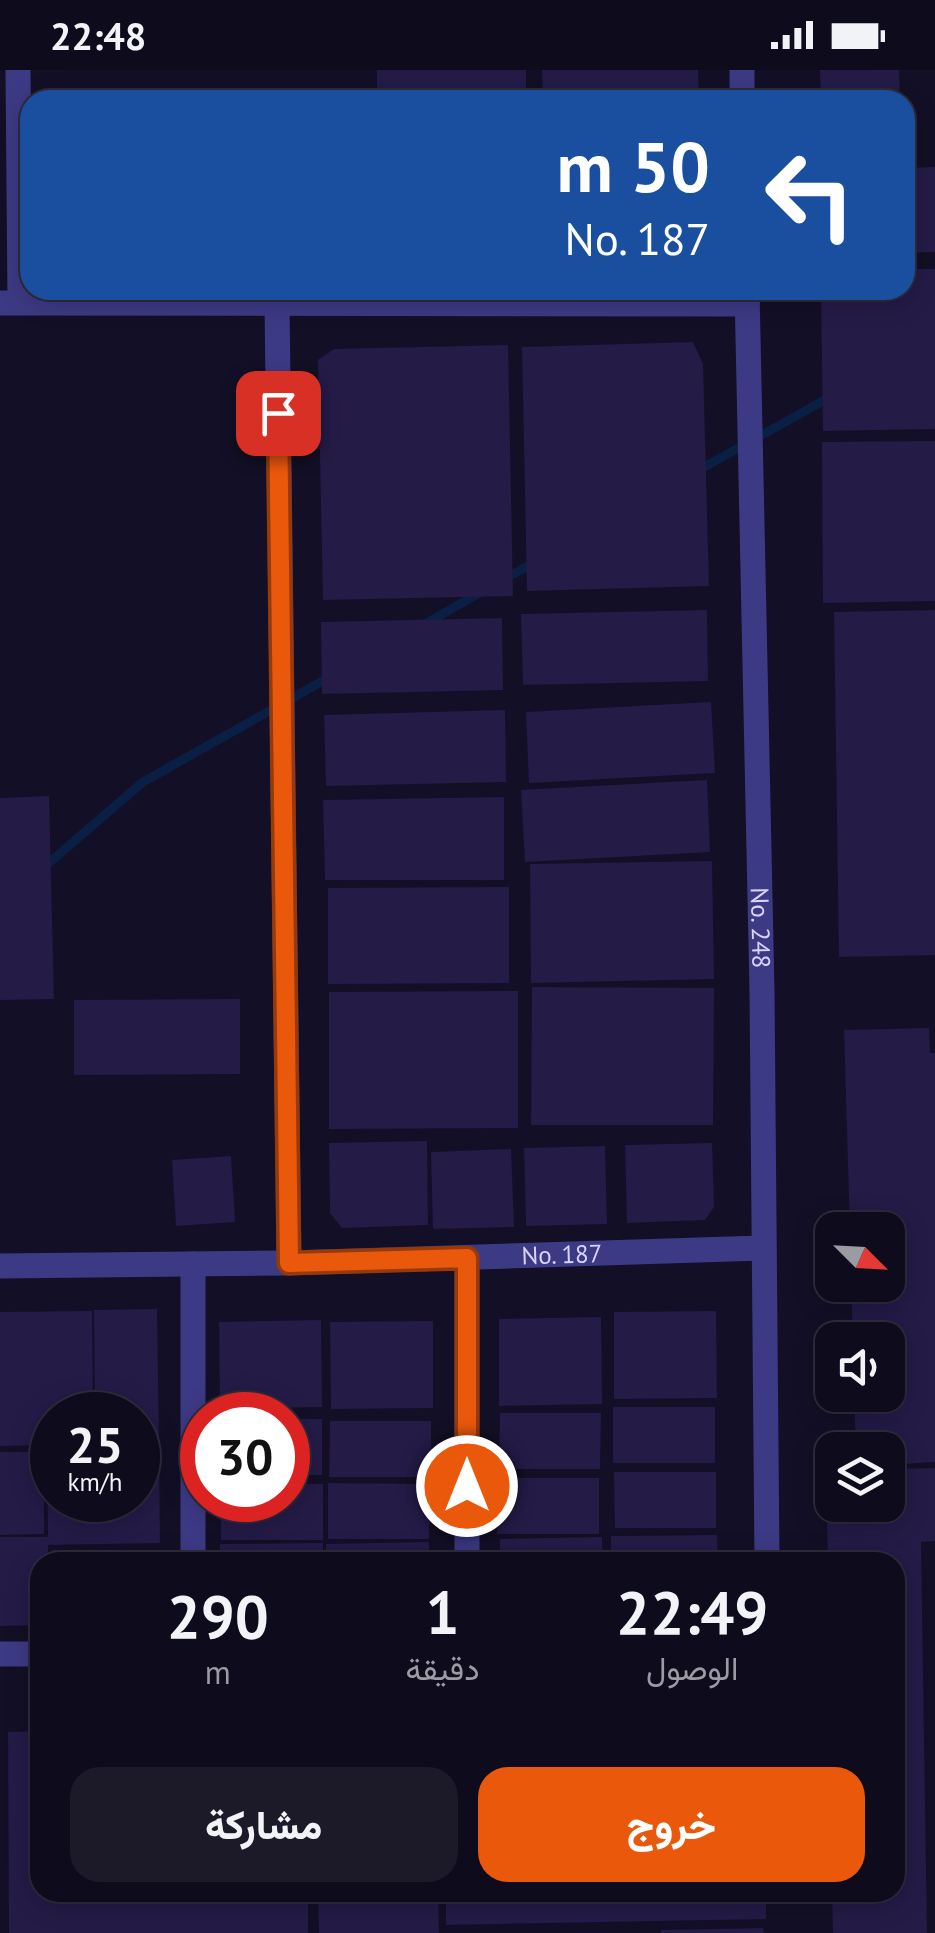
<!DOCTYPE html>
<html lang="ar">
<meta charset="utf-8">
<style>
body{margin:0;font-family:"PT Sans",Vazirmatn,sans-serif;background:#1c1929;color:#f1f3f6;direction:rtl;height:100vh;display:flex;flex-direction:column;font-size:38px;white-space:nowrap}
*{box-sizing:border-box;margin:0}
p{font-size:32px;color:#9b9ba3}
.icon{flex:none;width:55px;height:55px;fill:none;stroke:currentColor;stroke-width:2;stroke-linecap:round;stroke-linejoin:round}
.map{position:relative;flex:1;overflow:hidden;direction:ltr}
.sheet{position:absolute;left:30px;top:1482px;width:875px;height:350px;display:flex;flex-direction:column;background:#0e0b1c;border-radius:30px;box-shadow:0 5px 25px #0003,0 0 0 2px #2e2b3b;direction:rtl}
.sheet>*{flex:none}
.banner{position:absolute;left:20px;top:20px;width:895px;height:210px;border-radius:30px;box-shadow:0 5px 25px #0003,0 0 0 2px #2e2b3b;direction:rtl;background:#1a4fa0;color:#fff;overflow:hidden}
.needle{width:65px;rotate:114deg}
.tools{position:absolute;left:815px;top:1142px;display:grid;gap:20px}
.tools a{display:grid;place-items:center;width:90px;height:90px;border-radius:20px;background:#0e0b1c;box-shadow:0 5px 25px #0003,0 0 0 2px #2e2b3b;font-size:50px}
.speed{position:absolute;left:30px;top:1322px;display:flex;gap:20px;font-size:50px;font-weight:700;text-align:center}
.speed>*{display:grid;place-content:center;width:130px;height:130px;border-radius:50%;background:#0e0b1c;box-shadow:0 5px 25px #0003,0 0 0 2px #2e2b3b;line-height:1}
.speed small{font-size:25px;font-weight:400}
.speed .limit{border:15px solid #d22;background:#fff;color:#111}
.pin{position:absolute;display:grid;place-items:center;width:85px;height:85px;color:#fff;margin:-42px;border-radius:20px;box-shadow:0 5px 15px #0006}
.me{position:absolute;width:110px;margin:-55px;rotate:0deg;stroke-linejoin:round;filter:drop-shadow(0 0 8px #0008)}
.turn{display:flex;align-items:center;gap:35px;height:210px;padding:0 40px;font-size:45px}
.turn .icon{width:130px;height:130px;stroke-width:2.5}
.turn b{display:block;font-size:70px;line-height:85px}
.eta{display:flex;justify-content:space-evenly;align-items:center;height:170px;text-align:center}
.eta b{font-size:60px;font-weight:800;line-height:70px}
.primary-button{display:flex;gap:20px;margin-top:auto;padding:20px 40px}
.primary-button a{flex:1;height:115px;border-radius:30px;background:#ea580c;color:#fff;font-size:40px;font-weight:800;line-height:115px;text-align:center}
.primary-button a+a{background:#1c1929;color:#f1f3f6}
.status{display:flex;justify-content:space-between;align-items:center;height:70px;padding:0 50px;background:#0e0b1c;direction:ltr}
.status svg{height:28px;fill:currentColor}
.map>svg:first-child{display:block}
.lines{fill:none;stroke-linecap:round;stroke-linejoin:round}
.stream{stroke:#0a1f44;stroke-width:9}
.building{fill:#241b47}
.street{stroke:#3d3a85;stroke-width:25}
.route-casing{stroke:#983908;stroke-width:25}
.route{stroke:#ea580c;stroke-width:18}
.labels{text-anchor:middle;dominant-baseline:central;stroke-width:10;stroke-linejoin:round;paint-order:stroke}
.street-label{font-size:25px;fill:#d9d4ff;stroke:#130f26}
</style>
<div class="status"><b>22:48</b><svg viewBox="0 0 49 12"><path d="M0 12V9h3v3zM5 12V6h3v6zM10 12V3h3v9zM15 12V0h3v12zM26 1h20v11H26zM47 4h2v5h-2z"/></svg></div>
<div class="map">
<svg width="935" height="1863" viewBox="0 0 935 1863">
<rect width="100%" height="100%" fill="#130f26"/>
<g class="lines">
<path class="stream" d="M 699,400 L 830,327
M 503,510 L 533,493
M 425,554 L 481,522
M 43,798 L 143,712 L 328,608"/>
</g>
<path class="building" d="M 377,0 L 526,0 L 526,30 L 377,30 Z
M 542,0 L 698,0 L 699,30 L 543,30 Z
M 820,0 L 899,0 L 900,30 L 821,30 Z
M 935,97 L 935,182 L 905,183 L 905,98 Z
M 905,199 L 935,199 L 935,359 L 823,361 L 821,220 L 905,220 Z
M 693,272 L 703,294 L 709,516 L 527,521 L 522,277 Z
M 508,275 L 513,526 L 323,530 L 318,290 L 334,279 Z
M 935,371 L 935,531 L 823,533 L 822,372 Z
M 707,540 L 708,611 L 523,615 L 521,544 Z
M 935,540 L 935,885 L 839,887 L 834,542 Z
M 502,548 L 503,620 L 322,624 L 321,552 Z
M 711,632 L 715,703 L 529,713 L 526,642 Z
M 505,640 L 506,712 L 326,716 L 324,645 Z
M 707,710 L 710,782 L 525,792 L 521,720 Z
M 49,726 L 54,929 L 0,930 L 0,728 Z
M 504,727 L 504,810 L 325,810 L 323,730 Z
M 712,791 L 714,909 L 531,913 L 530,794 Z
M 509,817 L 509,913 L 328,914 L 328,818 Z
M 532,917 L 714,918 L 713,1055 L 531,1055 Z
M 518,921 L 518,1058 L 329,1059 L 329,922 Z
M 240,929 L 240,1004 L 74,1005 L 74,930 Z
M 929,958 L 930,983 L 935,983 L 935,1392 L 888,1395 L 888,1380 L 856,1380 L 854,1325 L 888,1325 L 888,1270 L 853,1270 L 851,1215 L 888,1215 L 888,1160 L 850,1160 L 844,960 Z
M 427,1071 L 428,1155 L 342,1158 L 330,1143 L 329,1073 Z
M 712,1073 L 714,1137 L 705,1150 L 627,1153 L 625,1075 Z
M 605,1076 L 607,1154 L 526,1156 L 524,1078 Z
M 511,1079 L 514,1157 L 433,1159 L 431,1082 Z
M 231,1086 L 235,1152 L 176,1156 L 172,1090 Z
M 157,1239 L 159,1373 L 138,1373 L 138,1345 L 95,1345 L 94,1240 Z
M 92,1241 L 93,1345 L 52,1345 L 52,1375 L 0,1376 L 0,1242 Z
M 716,1241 L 717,1328 L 614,1329 L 614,1242 Z
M 601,1247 L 602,1334 L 499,1336 L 499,1249 Z
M 321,1250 L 322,1337 L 220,1339 L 219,1252 Z
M 433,1251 L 433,1338 L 331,1339 L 330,1252 Z
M 613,1337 L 715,1337 L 715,1393 L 613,1393 Z
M 500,1343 L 601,1343 L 600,1399 L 499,1399 Z
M 288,1349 L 322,1349 L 322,1405 L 288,1405 Z
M 330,1351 L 431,1351 L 431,1407 L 329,1407 Z
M 138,1377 L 159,1377 L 160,1473 L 48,1475 L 48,1492 L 40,1492 L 40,1555 L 0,1556 L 0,1467 L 48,1467 L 47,1379 L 52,1379 L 52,1430 L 138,1430 Z
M 0,1382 L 44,1382 L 44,1464 L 0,1465 Z
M 935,1398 L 935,1471 L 921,1472 L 927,1863 L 833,1863 L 832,1822 L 895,1822 L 895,1492 L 828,1492 L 826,1400 L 832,1400 L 832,1435 L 888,1435 L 888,1399 Z
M 614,1402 L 716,1402 L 716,1458 L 615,1458 Z
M 498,1408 L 599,1408 L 599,1464 L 497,1464 Z
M 328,1413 L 430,1414 L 429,1469 L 328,1469 Z
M 288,1414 L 323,1414 L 323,1470 L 221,1470 L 221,1430 L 288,1430 Z
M 717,1465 L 718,1492 L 611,1492 L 611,1466 Z
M 602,1467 L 602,1492 L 500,1492 L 500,1469 Z
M 429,1472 L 429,1492 L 326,1492 L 326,1474 Z
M 323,1473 L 323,1492 L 220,1492 L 220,1474 Z
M 52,1480 L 158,1481 L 157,1492 L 52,1492 Z
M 40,1661 L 40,1822 L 308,1822 L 308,1863 L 9,1863 L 8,1662 Z
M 318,1822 L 438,1822 L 439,1863 L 319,1863 Z
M 446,1822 L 766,1822 L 766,1849 L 446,1855 Z
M 763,1858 L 764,1863 L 661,1863 L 661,1860 Z"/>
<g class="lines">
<g class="street">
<path d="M 18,0 L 20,232"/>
<path d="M 742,0 L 742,30"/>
<path id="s1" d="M 747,220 L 762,921 L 767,1492"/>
<path d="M 0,233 L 747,234"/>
<path d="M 277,234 L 289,1193"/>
<path d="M 467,1188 L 467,1492"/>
<path d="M 193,1194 L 193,1492"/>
<path id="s2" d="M 0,1196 L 289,1193 L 762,1178"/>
<path d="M 0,1584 L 40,1584"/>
</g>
</g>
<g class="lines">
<defs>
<path id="route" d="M 278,343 L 289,1193 L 467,1188 L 467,1416"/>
</defs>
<use href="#route" class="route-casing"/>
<use href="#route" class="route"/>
</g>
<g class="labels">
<g class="street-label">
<text stroke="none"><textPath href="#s1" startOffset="638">No. 248</textPath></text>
<text stroke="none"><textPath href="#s2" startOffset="562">No. 187</textPath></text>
</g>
</g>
</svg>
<div class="tools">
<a><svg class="needle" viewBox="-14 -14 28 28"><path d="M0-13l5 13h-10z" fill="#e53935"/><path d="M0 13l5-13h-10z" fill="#9b9ba3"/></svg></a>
<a><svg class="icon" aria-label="sound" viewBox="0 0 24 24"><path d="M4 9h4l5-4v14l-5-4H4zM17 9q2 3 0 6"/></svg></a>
<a><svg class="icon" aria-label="layers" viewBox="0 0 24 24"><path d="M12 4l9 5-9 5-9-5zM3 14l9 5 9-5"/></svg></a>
</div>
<div class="speed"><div>25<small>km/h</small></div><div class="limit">30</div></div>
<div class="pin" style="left:278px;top:343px;background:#d93025"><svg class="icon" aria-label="arrive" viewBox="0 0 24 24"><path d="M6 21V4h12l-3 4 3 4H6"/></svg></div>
<svg class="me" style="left:467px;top:1416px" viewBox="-20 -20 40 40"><circle r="17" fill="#ea580c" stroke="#fff" stroke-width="3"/><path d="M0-11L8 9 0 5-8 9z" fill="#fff"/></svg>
<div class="banner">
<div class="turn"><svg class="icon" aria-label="left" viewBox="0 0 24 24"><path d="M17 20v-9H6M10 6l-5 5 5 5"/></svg><div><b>50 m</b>No. 187</div></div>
</div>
<section class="sheet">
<div class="eta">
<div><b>22:49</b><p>الوصول</p></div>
<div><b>1</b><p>دقيقة</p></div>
<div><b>290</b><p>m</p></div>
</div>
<div class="primary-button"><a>خروج</a><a>مشاركة</a></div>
</section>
</div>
